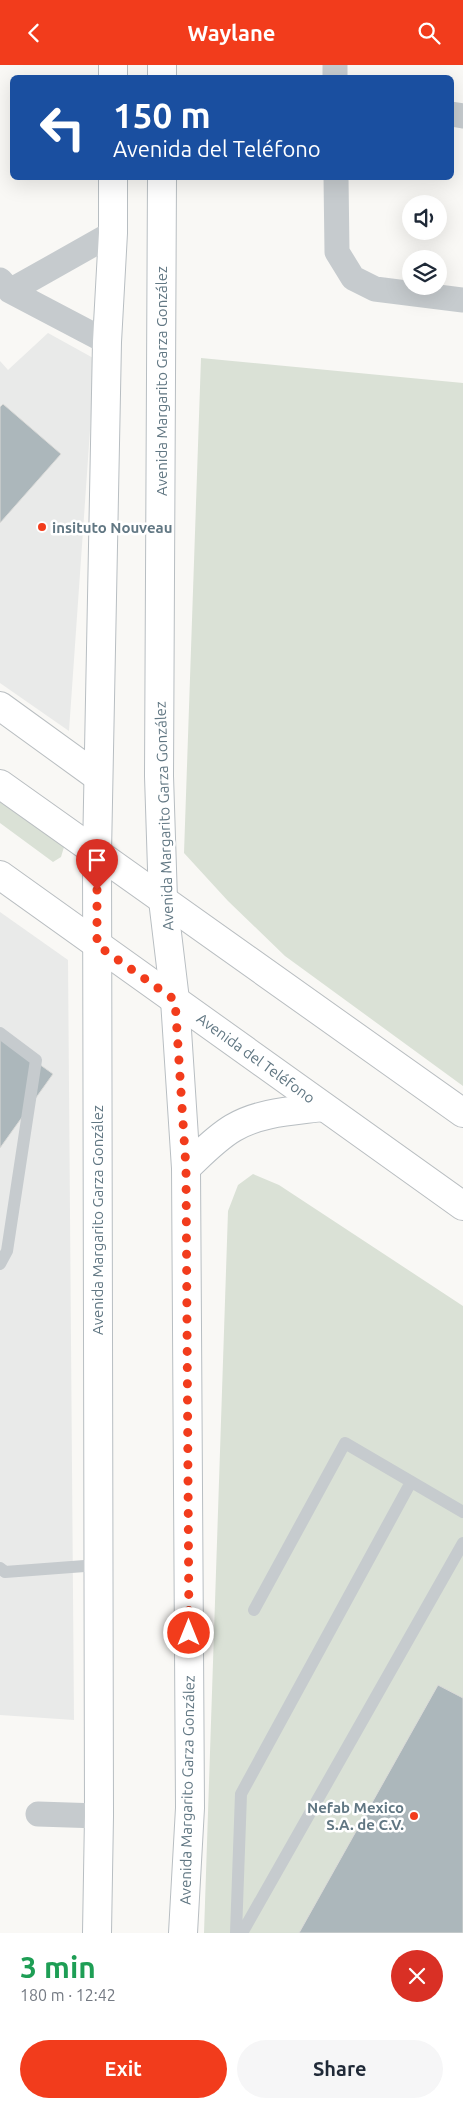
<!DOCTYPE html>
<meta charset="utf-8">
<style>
body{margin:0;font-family:Ubuntu,sans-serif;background:#f6f6f7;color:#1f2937;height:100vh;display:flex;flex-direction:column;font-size:19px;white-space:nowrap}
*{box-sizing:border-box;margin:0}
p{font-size:16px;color:#747a83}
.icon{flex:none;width:28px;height:28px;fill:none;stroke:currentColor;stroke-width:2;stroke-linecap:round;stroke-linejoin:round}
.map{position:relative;height:1868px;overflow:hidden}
.panel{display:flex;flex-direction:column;background:#fff;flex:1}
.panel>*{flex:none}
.guide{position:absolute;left:10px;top:10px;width:444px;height:105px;border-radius:8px;box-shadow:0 5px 20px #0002;background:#1a4fa0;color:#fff;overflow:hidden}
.buttons{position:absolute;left:402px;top:130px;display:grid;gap:10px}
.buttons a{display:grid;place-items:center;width:45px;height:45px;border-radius:50%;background:#fff;box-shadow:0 5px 20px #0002;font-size:25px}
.pin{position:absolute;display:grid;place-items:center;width:42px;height:42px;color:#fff;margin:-51px -21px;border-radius:50% 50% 50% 0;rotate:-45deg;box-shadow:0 0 5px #0007}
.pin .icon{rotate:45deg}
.me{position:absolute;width:55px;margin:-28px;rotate:0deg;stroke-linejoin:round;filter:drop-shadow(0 0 4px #0008)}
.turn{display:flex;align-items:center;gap:18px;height:105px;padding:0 20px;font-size:22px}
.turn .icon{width:65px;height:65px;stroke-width:2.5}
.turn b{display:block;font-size:35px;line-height:42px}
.round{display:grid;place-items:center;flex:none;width:52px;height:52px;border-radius:26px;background:#f6f6f7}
.head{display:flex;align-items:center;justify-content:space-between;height:85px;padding:0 20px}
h1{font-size:30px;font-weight:700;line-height:38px;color:#1e9e55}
.primary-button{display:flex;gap:10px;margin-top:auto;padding:10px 20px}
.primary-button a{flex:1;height:58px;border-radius:30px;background:#f23c1c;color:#fff;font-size:20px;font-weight:700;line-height:58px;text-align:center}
.primary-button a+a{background:#f6f6f7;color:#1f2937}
header{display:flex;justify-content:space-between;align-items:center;height:65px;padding:0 20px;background:#f23c1c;color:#fff;font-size:22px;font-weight:700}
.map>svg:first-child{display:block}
.built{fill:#e9eae9}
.green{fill:#dae1d6}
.building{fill:#acb7bb;stroke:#dadad8}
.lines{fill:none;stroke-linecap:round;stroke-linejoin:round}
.secondary-casing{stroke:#b8bec2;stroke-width:30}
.primary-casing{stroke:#b9bec1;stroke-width:30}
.lane{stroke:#c6cbce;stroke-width:12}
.street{stroke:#c6cbce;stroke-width:25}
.secondary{stroke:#fff;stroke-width:28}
.primary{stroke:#fff;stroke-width:28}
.route{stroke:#f23c1c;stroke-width:9;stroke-dasharray:0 16.2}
.poi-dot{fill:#f23c1c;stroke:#fff;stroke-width:2}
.labels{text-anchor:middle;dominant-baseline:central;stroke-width:5;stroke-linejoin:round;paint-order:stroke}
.street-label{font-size:15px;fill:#617783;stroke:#fff}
.poi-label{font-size:15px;font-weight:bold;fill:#617783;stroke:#fff;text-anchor:start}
</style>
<header><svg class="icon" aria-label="back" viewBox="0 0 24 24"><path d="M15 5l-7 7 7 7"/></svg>Waylane<svg class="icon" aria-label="search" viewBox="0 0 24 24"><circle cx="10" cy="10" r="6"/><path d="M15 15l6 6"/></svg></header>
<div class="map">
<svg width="463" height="1868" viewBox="0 0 463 1868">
<rect width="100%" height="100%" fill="#f9f8f5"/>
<path class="built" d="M 48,268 L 95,294 L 69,666 L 0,618 L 0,296 L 8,305 Z
M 0,847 L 68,895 L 74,1655 L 0,1650 Z"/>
<path class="green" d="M 201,293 L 463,318 L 463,1021 L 285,891 L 228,836 L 184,788 Z
M 0,737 L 64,782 L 61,792 L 53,797 L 0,758 Z
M 253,1109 L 279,1120 L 463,1241 L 463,1868 L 204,1868 L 228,1146 L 238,1120 Z"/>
<path class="building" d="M 3,339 L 61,389 L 0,458 L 0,342 Z
M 0,971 L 53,1009 L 0,1083 Z
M 438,1620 L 463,1633 L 463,1868 L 299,1868 Z"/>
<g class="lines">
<defs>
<path id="secondary" d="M 113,0 L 113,12
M 162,12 L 162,0
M 162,112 L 159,711 L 163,835 L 175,935 L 186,1103 L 190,1743 L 183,1868
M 186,1103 C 201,1089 216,1073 233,1063 C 260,1047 293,1046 323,1042
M 97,1868 L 99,1751 L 97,788 L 107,277 L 113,168 L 113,112"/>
<path id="primary" d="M 0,641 L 98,712
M 0,719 L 463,1048
M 0,810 L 463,1141"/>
</defs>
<use href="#secondary" class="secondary-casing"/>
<use href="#primary" class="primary-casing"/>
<path class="lane" d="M 0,968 L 36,995 L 7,1186 L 0,1199
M 0,1503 L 5,1507 L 98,1500
M 254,1545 L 345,1378 L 463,1447
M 236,1868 L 241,1729 L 411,1417
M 242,1868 L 463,1478"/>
<path class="street" d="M 335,0 L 335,12
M 451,49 L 463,51
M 336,112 L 337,187 L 353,213 L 375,224 L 463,235
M 0,215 L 10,226 L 107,277
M 10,226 L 113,168
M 38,1749 L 99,1751"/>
<use href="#secondary" class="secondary"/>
<use href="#primary" class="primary"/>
</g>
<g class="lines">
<path class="route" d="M 97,825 L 97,880 L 175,935 L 186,1103 L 189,1568"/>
</g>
<g class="poi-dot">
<circle cx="42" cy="462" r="5"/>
<circle cx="414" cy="1751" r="5"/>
</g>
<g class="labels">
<g class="street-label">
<text transform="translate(161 316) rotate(-90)">Avenida Margarito Garza González</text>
<text transform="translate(164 751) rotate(-92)">Avenida Margarito Garza González</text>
<text transform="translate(256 993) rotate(36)">Avenida del Teléfono</text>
<text transform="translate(97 1155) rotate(-90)">Avenida Margarito Garza González</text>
<text transform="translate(187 1725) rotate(-89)">Avenida Margarito Garza González</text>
</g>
<g class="poi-label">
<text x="52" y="462">insituto Nouveau</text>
<text x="404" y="1742" text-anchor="end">Nefab Mexico<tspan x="404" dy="17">S.A. de C.V.</tspan></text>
</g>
</g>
</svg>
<div class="buttons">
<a><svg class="icon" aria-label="sound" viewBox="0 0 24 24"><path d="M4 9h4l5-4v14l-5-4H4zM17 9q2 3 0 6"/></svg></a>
<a><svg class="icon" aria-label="layers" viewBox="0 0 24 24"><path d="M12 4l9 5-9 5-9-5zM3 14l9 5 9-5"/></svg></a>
</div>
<div class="pin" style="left:97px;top:825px;background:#d93025"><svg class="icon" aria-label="arrive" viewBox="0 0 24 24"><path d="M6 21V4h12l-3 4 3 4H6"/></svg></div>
<svg class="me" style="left:189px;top:1568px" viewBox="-20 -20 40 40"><circle r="17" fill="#f23c1c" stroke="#fff" stroke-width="3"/><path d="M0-11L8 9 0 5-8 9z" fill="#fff"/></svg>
<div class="guide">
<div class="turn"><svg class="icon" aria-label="left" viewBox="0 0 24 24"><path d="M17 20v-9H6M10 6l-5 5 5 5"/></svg><div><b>150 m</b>Avenida del Teléfono</div></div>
</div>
</div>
<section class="panel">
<div class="head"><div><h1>3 min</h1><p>180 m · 12:42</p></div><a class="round" style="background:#d93025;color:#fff"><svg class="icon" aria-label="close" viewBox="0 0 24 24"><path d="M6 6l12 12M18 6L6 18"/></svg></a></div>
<div class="primary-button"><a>Exit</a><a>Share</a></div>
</section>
